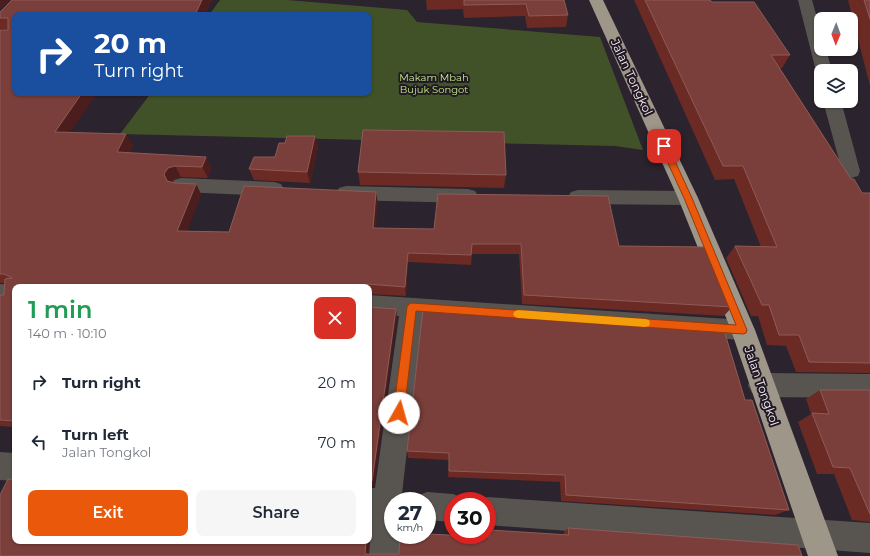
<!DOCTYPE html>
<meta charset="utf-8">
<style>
body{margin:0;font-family:Montserrat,sans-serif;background:#f6f6f7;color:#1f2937;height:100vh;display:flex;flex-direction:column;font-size:15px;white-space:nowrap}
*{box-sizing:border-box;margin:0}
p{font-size:13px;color:#747a83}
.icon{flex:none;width:22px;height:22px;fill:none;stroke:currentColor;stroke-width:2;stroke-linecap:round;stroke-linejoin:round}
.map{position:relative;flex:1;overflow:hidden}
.details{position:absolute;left:12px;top:284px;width:360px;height:260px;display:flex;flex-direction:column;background:#fff;border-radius:8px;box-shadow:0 1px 3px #0004}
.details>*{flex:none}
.banner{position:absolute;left:12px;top:12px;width:360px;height:84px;border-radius:8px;box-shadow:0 1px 3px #0004;background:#1a4fa0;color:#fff;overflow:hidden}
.needle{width:26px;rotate:181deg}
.buttons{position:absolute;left:814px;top:12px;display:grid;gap:8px}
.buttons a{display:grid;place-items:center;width:44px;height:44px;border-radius:8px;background:#fff;box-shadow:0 1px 3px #0004;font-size:20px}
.speed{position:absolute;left:384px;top:492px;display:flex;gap:8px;font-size:20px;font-weight:700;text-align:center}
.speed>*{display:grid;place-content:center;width:52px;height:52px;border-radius:50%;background:#fff;box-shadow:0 1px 3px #0004;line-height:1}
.speed small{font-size:10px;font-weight:400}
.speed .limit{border:6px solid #d22;background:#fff;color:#111}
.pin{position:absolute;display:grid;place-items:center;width:34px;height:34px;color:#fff;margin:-17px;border-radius:8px;box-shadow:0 2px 6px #0006}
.me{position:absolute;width:44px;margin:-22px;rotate:7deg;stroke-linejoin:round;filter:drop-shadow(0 0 3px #0008)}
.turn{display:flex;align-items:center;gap:14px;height:84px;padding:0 16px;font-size:18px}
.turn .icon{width:52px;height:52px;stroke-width:2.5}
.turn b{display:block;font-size:28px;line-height:34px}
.round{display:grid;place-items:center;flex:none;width:42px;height:42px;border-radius:8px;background:#f6f6f7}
.overview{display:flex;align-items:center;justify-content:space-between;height:68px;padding:0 16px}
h1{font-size:24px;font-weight:600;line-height:30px;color:#1e9e55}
.button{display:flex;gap:8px;margin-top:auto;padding:8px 16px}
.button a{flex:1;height:46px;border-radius:8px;background:#ea580c;color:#fff;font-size:16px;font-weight:600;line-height:46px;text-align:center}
.button a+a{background:#f6f6f7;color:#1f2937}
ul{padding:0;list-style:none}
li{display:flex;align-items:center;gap:12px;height:60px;padding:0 16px}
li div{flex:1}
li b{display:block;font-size:15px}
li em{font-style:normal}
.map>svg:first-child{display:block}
.green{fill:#415228}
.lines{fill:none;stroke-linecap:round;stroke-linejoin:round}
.minor{fill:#585550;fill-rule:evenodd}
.highway{fill:#9e9689;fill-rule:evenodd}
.wall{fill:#6b2a23}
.shaded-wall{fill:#4b1e1d}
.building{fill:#7a3f3a;stroke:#8e5b57}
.route{fill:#ea580c;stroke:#983908}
.slow{fill:#f59e0b}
.labels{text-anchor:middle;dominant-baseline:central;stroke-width:4;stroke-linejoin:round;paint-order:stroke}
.far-park-label{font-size:10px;fill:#c3ec89;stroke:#211923}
.street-label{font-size:12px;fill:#f6f0f7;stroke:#211923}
</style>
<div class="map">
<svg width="870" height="556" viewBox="0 0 870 556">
<rect width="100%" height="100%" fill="#2b232d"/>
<path class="green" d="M 220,0 L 287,0 L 407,10 L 417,22 L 600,37 L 643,150 L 615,146 L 120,134 L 151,93 L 369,93 L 369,15 L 209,15 Z"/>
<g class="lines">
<path class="minor" d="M 798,0 L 812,0 L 821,32 L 821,49 L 826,49 L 832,71 L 821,71 L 821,75 L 816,71 Z
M 823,101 L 841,101 L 860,171 L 858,176 L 851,178 L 844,176 L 842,171 Z
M 181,178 L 274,182 L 281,184 L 284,189 L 281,194 L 274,196 L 181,192 L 174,190 L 171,185 L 174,180 Z
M 346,186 L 468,189 L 475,191 L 478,196 L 475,201 L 468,203 L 346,200 L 339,198 L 336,193 L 339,188 Z
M 578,190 L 688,191 L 695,193 L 698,198 L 695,203 L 688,205 L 578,204 L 571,202 L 568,197 L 571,192 Z
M 0,284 L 15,285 L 22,287 L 15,287 L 15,303 L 0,302 Z
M 369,295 L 743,320 L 751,323 L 755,330 L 751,337 L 743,340 L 422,318 L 402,494 L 406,501 L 393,501 L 393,535 L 400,535 L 399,556 L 369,556 L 372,516 L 369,516 L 369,488 L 375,488 L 399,316 L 369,315 Z
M 761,373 L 870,374 L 870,398 L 761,397 L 752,393 L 748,385 L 752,377 Z
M 0,452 L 15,453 L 15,481 L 0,480 Z
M 427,492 L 453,494 L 463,498 L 464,501 L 453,501 L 453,522 L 427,520 L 427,501 L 415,501 L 417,496 Z
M 487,497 L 870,523 L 870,553 L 487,525 L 487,501 L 477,501 Z"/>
<path class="highway" d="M 589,0 L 603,0 L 698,198 L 755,330 L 838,556 L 808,556 L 731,330 L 678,198 Z"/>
</g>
<path class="wall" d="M 11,0 L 212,0 L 204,15 L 15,93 L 133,93 L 133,94 L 97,93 L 70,132 L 133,145 L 129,153 L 206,157 L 211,168 L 208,178 L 181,177 L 174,179 L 171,182 L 175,183 L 196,184 L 201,194 L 187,231 L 229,232 L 378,203 L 375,228 L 619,246 L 732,307 L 724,316 L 522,304 L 519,254 L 472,254 L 471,265 L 408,262 L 406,296 L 369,294 L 369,287 L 15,287 L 15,427 L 0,426 L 0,295 L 4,295 L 5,283 L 0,283 L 0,30 L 8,30 L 8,29 L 0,29 L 0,12 Z
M 426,0 L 564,0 L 568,15 L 566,27 L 527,28 L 525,16 L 464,18 L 463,9 L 427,10 Z
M 634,0 L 710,0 L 712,2 L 790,55 L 782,68 L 780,68 L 851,179 L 862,193 L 870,193 L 870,373 L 796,372 L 786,346 L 767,345 L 758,316 L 751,316 L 726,258 L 735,246 L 761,247 L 734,179 L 715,180 Z
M 848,0 L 870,0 L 870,86 Z
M 315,136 L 318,147 L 310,183 L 254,180 L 249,169 L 275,157 L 285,143 Z
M 358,172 L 506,175 L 504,188 L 360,185 Z
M 820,390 L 870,390 L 870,522 L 852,520 L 834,474 L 817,474 L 798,422 L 811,414 L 806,399 Z
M 745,400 L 789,510 L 775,515 L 561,501 L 560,482 L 448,477 L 449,460 L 408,458 L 407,451 Z
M 568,528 L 802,556 L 0,556 L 15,541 L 369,541 L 368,554 L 399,554 L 488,537 L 488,534 L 490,530 L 564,535 L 564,532 Z"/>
<path class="shaded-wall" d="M 0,0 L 10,0 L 0,10 Z
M 202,0 L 212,0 L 204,15 L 195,15 Z
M 82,93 L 97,93 L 63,143 L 55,132 Z
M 126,134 L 133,145 L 124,163 L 117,152 Z
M 315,136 L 318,147 L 310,183 L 307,172 Z
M 206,157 L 211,168 L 208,178 L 202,167 Z
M 175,166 L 181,177 L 174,179 L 170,184 L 174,191 L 164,174 L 168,168 Z
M 196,184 L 201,194 L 184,241 L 177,231 Z
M 376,192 L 378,203 L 375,238 L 373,228 Z
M 408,253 L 408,262 L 406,296 L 405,287 Z
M 396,309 L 397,317 L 374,486 L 369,488 L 369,482 Z
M 369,515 L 370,518 L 369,539 Z
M 366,541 L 369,541 L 368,556 L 365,554 Z"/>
<path class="building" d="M 12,0 L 202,0 L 195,15 L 15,15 L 15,93 L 82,93 L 55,132 L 126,134 L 117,152 L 206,157 L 202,167 L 175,166 L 168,168 L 164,174 L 167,181 L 175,183 L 196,184 L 177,231 L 229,232 L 244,186 L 376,192 L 373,228 L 434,229 L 438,194 L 608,196 L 619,246 L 707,247 L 732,307 L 524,295 L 521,244 L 472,244 L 471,255 L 408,253 L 405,287 L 367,284 L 366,286 L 366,287 L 15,287 L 15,421 L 0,420 L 0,295 L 4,295 L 5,279 L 12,278 L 4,274 L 0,274 L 0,30 L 8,30 L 8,18 L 0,18 L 0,12 Z
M 464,0 L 564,0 L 568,15 L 529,16 L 526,4 L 464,5 Z
M 645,0 L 710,0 L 712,2 L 754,2 L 790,55 L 771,55 L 851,179 L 854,179 L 862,193 L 870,193 L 870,363 L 809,362 L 799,335 L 779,335 L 769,305 L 762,305 L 735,246 L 777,247 L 743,166 L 723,166 Z
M 864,0 L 870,0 L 870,19 Z
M 363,130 L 504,132 L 506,175 L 358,172 Z
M 287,136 L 315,136 L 307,172 L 249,169 L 254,157 L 275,157 L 279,143 L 285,143 Z
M 369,307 L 396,309 L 372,481 L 369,482 Z
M 423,309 L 724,330 L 745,400 L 752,400 L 789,510 L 566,495 L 565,475 L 449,471 L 449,453 L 407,451 Z
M 820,390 L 870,390 L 870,514 L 850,468 L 833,467 L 812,413 L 829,414 Z
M 8,479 L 15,480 L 15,541 L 366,541 L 365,554 L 399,554 L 400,535 L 427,535 L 427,534 L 490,537 L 490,530 L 569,535 L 568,528 L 798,545 L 802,556 L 0,556 L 0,495 Z"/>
<path class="route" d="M 664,144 L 668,146 L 692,198 L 747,330 L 746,333 L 743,334 L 416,311 L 404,413 L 403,416 L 399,418 L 395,416 L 393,413 L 407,307 L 409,304 L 412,303 L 736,325 L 684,198 L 660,146 Z"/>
<path class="slow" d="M 518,310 L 645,319 L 649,320 L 650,323 L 649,326 L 645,327 L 518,318 L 515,317 L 513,314 L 515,311 Z"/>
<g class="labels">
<g class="far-park-label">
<text x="434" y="77">Makam Mbah<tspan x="434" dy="12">Bujuk Songot</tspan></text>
</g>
<g class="street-label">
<text transform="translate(632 77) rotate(65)">Jalan Tongkol</text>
<text transform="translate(762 386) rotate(71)">Jalan Tongkol</text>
</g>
</g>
</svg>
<div class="buttons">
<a><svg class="needle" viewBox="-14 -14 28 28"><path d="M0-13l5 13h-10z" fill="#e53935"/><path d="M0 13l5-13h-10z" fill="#747a83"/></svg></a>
<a><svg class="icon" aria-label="layers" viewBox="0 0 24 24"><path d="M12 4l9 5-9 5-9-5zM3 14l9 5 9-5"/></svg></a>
</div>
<div class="speed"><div>27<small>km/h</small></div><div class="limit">30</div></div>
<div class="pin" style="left:664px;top:146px;background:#d93025"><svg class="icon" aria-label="arrive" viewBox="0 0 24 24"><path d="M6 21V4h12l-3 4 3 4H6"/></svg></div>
<svg class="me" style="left:399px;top:413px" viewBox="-20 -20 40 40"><circle r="19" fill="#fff"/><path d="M0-13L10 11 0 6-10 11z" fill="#ea580c"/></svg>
<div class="banner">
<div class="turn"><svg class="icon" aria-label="right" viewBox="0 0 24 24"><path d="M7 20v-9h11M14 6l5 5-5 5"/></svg><div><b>20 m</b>Turn right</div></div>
</div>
<section class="details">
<div class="overview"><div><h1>1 min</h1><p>140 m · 10:10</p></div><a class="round" style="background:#d93025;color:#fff"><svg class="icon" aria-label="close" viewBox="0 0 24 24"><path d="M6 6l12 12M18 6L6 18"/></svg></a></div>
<ul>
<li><svg class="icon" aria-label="right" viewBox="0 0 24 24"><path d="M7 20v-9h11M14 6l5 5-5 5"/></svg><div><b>Turn right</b></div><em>20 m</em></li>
<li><svg class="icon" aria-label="left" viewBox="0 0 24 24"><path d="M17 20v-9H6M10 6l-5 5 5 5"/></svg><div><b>Turn left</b><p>Jalan Tongkol</p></div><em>70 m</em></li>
</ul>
<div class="button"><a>Exit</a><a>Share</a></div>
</section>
</div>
